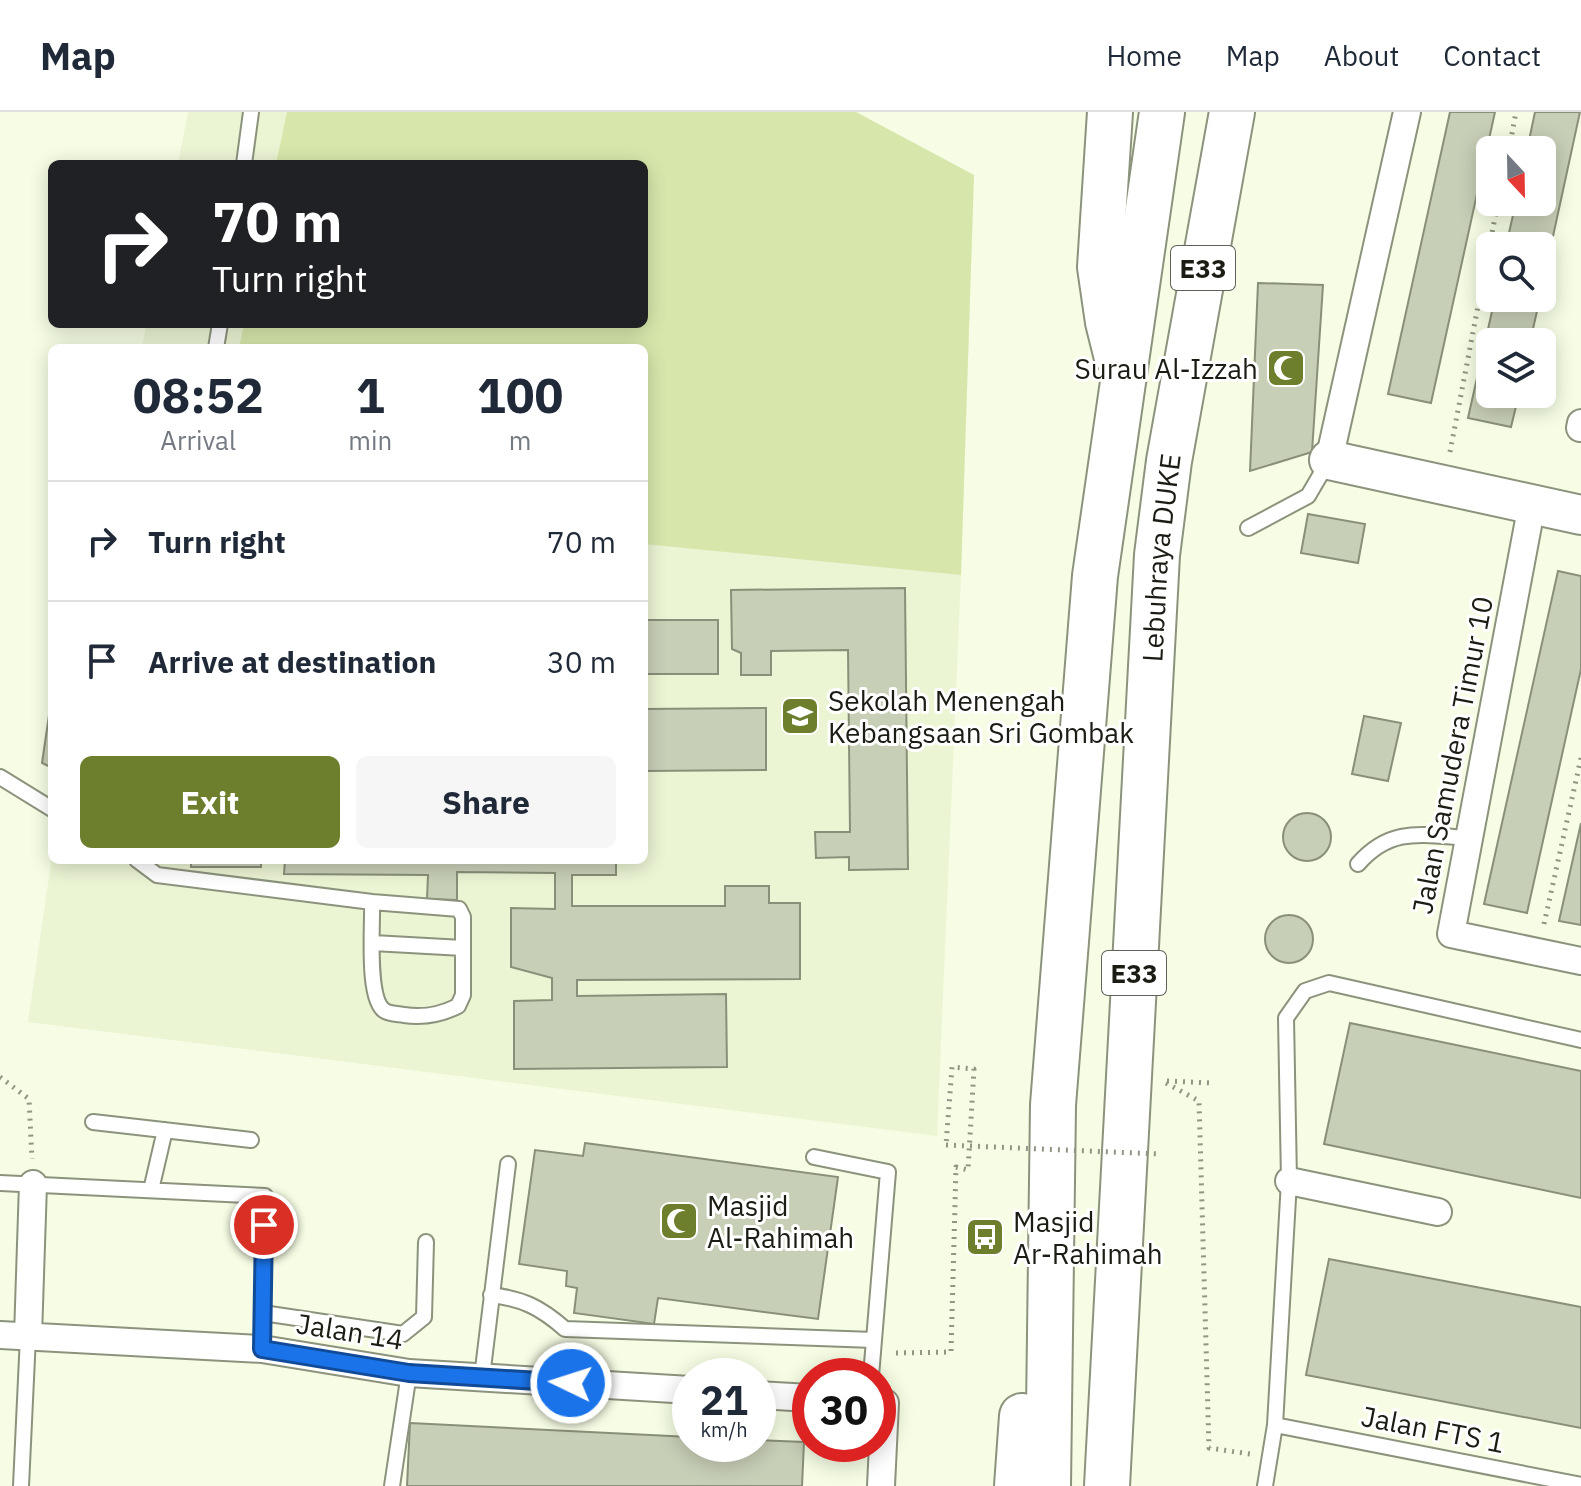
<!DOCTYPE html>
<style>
body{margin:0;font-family:"IBM Plex Sans",sans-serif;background:#f6f6f7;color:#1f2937;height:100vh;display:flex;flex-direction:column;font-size:30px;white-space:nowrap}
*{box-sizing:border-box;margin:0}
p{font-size:26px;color:#747a83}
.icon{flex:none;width:44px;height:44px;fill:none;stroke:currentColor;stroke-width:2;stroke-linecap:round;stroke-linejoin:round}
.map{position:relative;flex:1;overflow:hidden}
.side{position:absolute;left:48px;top:232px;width:600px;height:520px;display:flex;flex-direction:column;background:#fff;border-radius:12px;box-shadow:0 4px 20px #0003}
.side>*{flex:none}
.hud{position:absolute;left:48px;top:48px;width:600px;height:168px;border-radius:12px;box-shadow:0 4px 20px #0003;background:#202124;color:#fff;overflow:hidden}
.needle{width:52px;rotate:158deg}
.controls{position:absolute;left:1476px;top:24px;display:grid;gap:16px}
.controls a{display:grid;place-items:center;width:80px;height:80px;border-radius:12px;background:#fff;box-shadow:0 4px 20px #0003;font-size:40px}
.speed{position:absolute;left:672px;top:1246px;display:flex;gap:16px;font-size:40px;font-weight:700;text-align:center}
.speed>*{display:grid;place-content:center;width:104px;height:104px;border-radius:50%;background:#fff;box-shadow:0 4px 20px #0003;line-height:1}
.speed small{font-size:20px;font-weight:400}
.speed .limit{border:12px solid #d22;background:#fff;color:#111}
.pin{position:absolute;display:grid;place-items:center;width:68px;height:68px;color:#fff;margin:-34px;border:4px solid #fff;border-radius:50%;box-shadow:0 2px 8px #0007}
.me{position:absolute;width:88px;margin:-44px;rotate:274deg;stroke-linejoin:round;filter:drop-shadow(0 0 6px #0008)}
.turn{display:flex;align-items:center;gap:28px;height:168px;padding:0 32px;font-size:36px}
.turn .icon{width:104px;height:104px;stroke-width:2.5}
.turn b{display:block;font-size:56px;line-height:68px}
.eta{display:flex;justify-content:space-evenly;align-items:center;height:136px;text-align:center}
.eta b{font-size:48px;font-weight:800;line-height:56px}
.cta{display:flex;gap:16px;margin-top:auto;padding:16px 32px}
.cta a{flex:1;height:92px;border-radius:12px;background:#6d7e2d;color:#fff;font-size:32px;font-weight:800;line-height:92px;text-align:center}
.cta a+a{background:#f6f6f7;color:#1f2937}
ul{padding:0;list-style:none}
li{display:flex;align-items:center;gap:24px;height:120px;padding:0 32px;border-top:2px solid #e0e1e3}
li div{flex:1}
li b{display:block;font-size:30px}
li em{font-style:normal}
header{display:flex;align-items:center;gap:48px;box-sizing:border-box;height:112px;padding:0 40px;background:#fff;border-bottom:2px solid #e0e1e3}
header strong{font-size:38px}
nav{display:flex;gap:44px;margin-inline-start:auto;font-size:28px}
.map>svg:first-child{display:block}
.built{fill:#ebf4d3}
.green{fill:#d7e7ac}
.building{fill:#c8cfb7;stroke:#899079;stroke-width:2}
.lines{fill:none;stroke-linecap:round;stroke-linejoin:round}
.lane-casing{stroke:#8c937c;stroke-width:18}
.street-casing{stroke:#8c937c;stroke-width:30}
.secondary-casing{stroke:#8c937c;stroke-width:42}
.highway-casing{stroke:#8c937c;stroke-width:48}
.path{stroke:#919684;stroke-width:5;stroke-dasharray:2 6;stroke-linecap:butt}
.lane{stroke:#fff;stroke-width:14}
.street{stroke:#fff;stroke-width:26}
.secondary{stroke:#fff;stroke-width:38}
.highway{stroke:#fff;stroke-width:44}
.path-bridge{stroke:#919684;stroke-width:5;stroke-dasharray:2 6;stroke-linecap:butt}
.route-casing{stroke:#114b97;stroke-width:20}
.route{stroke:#1a73e8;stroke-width:14}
.labels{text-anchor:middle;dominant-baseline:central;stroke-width:6;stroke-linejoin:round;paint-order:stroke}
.shield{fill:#fff;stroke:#5f615a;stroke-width:2}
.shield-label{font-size:26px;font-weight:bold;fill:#1b1d14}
.poi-label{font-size:28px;fill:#1b1d14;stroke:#fff;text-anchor:start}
.street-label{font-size:28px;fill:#1b1d14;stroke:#fff}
</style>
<header>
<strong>Map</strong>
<nav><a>Home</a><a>Map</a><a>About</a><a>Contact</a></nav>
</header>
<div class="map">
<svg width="1581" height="1374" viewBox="0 0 1581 1374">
<rect width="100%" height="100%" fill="#f6fde4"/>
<path class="built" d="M 188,0 L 856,0 L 974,63 L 961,463 L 937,1024 L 28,910 L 52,744 L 52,748 L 644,748 L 644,236 L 142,236 L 146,212 L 644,212 L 644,52 L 178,52 Z"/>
<path class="green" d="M 287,0 L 856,0 L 974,63 L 961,463 L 644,432 L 644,236 L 239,236 L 244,212 L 644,212 L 644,52 L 276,52 Z"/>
<path class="building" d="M 1450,0 L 1495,0 L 1431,291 L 1388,282 Z
M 1535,0 L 1580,0 L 1542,175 L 1542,134 L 1506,134 L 1516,90 L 1542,90 L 1542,38 L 1527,38 Z
M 1258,171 L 1323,173 L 1312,340 L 1250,359 Z
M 1495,186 L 1540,186 L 1530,230 L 1490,230 L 1490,282 L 1519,282 L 1511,315 L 1468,306 Z
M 1308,402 L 1365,412 L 1358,451 L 1301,441 Z
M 1558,459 L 1581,464 L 1581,557 L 1527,801 L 1484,792 Z
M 905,476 L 908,757 L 849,758 L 849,745 L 816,746 L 815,720 L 850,720 L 848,538 L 771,539 L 771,563 L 741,563 L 741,541 L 732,537 L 731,478 Z
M 644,508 L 718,508 L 718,562 L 644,562 Z
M 52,583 L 52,656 L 42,651 Z
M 766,596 L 766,658 L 644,659 L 644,597 Z
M 1364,604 L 1401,611 L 1388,669 L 1352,662 Z
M1283 725a24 24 0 1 1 48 0a24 24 0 1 1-48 0Z
M 1581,711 L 1581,813 L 1559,809 Z
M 191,748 L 261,748 L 261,755 L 191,755 Z
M 285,748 L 616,748 L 616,763 L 572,763 L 572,794 L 725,794 L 725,774 L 769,774 L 769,791 L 800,791 L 800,867 L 577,868 L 577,884 L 726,882 L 727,955 L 514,957 L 514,889 L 552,888 L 552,866 L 511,855 L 511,796 L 555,797 L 555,761 L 457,760 L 457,788 L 427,787 L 428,763 L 284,762 Z
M1265 827a24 24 0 1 1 48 0a24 24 0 1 1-48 0Z
M 1350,911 L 1581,959 L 1581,1086 L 1324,1032 Z
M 585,1031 L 838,1065 L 818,1207 L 658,1186 L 654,1212 L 574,1201 L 577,1176 L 566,1174 L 567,1159 L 519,1152 L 535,1038 L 583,1044 Z
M 1329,1147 L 1581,1195 L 1581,1316 L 1306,1263 Z
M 410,1311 L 690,1325 L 690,1332 L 758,1332 L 758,1328 L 804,1330 L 802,1374 L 407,1374 Z"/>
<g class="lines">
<defs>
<path id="lane" d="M 244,52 L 251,0
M 216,236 L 220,212
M 1248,416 L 1308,384 L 1329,348
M 0,665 L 52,697
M 137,748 L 157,763 L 372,790 L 459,797 L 463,805 L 463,883 L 458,894 C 440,903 424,906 404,903 C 399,902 390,902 385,899 C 366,888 373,812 372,790
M 1358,752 C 1391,714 1423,723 1468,726
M 373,831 L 463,836
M 93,1010 L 251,1028
M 814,1045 L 888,1060 L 871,1264
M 0,1071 L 265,1084 L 262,1237
M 151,1078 L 165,1018
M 491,1183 C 523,1187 540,1195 565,1217 L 874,1228
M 263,1201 L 403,1222 L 424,1205 L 426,1130
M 482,1265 L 508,1052
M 1275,1313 L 1581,1373
M 21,1374 L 28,1224
M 392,1374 L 409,1261
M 1265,1374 L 1275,1313 L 1289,1069 L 1286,906 L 1305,879 L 1329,871 L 1581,928"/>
<path id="street" d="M 1580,316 L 1581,311
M 1329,348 L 1407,0
M 1532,392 L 1451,822 L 1581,849
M 1289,1069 L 1438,1100
M 0,1223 L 262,1237 L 409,1261 L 690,1278
M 28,1224 L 33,1072
M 758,1283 L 810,1286
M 878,1291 L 885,1291 L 881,1374"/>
<path id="secondary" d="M 1329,348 L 1581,403"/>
<g id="highway">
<path d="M 1110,0 L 1100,155 L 1108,210 L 1116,242"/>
<path d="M 1017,1374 L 1022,1304"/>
<path d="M 1048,1374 L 1053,993 L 1095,464 L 1162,0"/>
<path id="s1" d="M 1107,1374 L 1157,443 L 1169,349 L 1232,0"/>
</g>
</defs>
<use href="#lane" class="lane-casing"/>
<use href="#street" class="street-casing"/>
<use href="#secondary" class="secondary-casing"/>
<use href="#highway" class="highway-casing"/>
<path class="path" d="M 1509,38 L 1516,0
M 1450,340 L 1498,90
M 1544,812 L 1581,646
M 0,965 L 29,987 L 32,1047
M 1167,969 L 1212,971
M 1166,971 L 1199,989 L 1209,1336 L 1250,1342
M 896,1241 L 951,1240 L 956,1055 L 968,1058 L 974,957 L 952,955 L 946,1033"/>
<use href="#lane" class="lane"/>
<use href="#street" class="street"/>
<use href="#secondary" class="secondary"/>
<use href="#highway" class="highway"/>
<path class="path-bridge" d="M 946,1033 L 1159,1042"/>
</g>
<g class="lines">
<defs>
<path id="route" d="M 264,1113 L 262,1237 L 409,1261 L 571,1271"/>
</defs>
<use href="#route" class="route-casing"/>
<use href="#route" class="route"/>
</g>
<defs>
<symbol id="mosque-square" viewBox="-11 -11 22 22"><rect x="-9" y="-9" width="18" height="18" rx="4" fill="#6d7e2d" stroke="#fff"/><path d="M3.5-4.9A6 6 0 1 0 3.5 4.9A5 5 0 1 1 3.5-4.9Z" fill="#fff"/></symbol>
<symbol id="school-square" viewBox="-11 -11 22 22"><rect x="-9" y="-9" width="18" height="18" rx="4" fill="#6d7e2d" stroke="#fff"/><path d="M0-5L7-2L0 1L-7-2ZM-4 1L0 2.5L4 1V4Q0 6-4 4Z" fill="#fff"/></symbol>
<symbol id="bus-square" viewBox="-11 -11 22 22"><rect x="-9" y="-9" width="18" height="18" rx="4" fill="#6d7e2d" stroke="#fff"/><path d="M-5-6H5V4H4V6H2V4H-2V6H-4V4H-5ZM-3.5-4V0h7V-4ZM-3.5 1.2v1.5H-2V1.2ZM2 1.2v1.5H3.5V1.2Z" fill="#fff"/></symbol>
</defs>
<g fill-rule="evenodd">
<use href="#mosque-square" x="1264" y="234" width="44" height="44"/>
<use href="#school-square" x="778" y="582" width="44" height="44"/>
<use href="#mosque-square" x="657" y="1087" width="44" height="44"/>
<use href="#bus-square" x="963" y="1103" width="44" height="44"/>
</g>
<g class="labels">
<g class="shield">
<rect x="1171" y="134" width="64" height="44" rx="6"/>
<rect x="1102" y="839" width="64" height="44" rx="6"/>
</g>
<g class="shield-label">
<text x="1203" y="156">E33</text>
<text x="1134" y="861">E33</text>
</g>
<g class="poi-label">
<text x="1258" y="256" text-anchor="end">Surau Al-Izzah</text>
<text x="828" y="588">Sekolah Menengah<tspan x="828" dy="32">Kebangsaan Sri Gombak</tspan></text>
<text x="707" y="1093">Masjid<tspan x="707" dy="32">Al-Rahimah</tspan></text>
<text x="1013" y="1109">Masjid<tspan x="1013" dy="32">Ar-Rahimah</tspan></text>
</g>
<g class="street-label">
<text stroke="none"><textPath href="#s1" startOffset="930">Lebuhraya DUKE</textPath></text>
<text transform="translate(1452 643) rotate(-79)">Jalan Samudera Timur 10</text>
<text transform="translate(350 1219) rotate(9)">Jalan 14</text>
<text transform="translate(1433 1317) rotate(11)">Jalan FTS 1</text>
</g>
</g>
</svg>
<div class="controls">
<a><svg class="needle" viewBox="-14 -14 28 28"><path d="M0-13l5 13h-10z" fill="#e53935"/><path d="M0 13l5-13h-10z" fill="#747a83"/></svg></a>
<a><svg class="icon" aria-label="search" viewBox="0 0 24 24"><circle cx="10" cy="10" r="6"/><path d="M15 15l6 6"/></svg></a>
<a><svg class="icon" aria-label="layers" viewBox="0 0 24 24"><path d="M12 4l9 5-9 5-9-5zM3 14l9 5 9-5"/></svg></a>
</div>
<div class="speed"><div>21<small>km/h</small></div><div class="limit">30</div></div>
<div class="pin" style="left:264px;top:1113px;background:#d93025"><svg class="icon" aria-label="arrive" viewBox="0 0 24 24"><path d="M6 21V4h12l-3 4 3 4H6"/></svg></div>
<svg class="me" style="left:571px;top:1271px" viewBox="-20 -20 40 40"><circle r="17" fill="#1a73e8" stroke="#fff" stroke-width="3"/><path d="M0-11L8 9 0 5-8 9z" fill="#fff"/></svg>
<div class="hud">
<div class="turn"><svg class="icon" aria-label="right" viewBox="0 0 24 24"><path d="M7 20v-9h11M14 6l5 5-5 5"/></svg><div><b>70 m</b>Turn right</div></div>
</div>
<section class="side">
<div class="eta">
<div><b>08:52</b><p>Arrival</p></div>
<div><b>1</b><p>min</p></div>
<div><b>100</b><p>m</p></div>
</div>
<ul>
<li><svg class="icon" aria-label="right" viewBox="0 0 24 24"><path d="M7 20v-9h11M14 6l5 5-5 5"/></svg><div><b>Turn right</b></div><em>70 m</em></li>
<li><svg class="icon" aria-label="arrive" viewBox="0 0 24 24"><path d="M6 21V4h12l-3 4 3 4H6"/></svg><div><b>Arrive at destination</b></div><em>30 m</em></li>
</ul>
<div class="cta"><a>Exit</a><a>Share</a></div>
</section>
</div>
